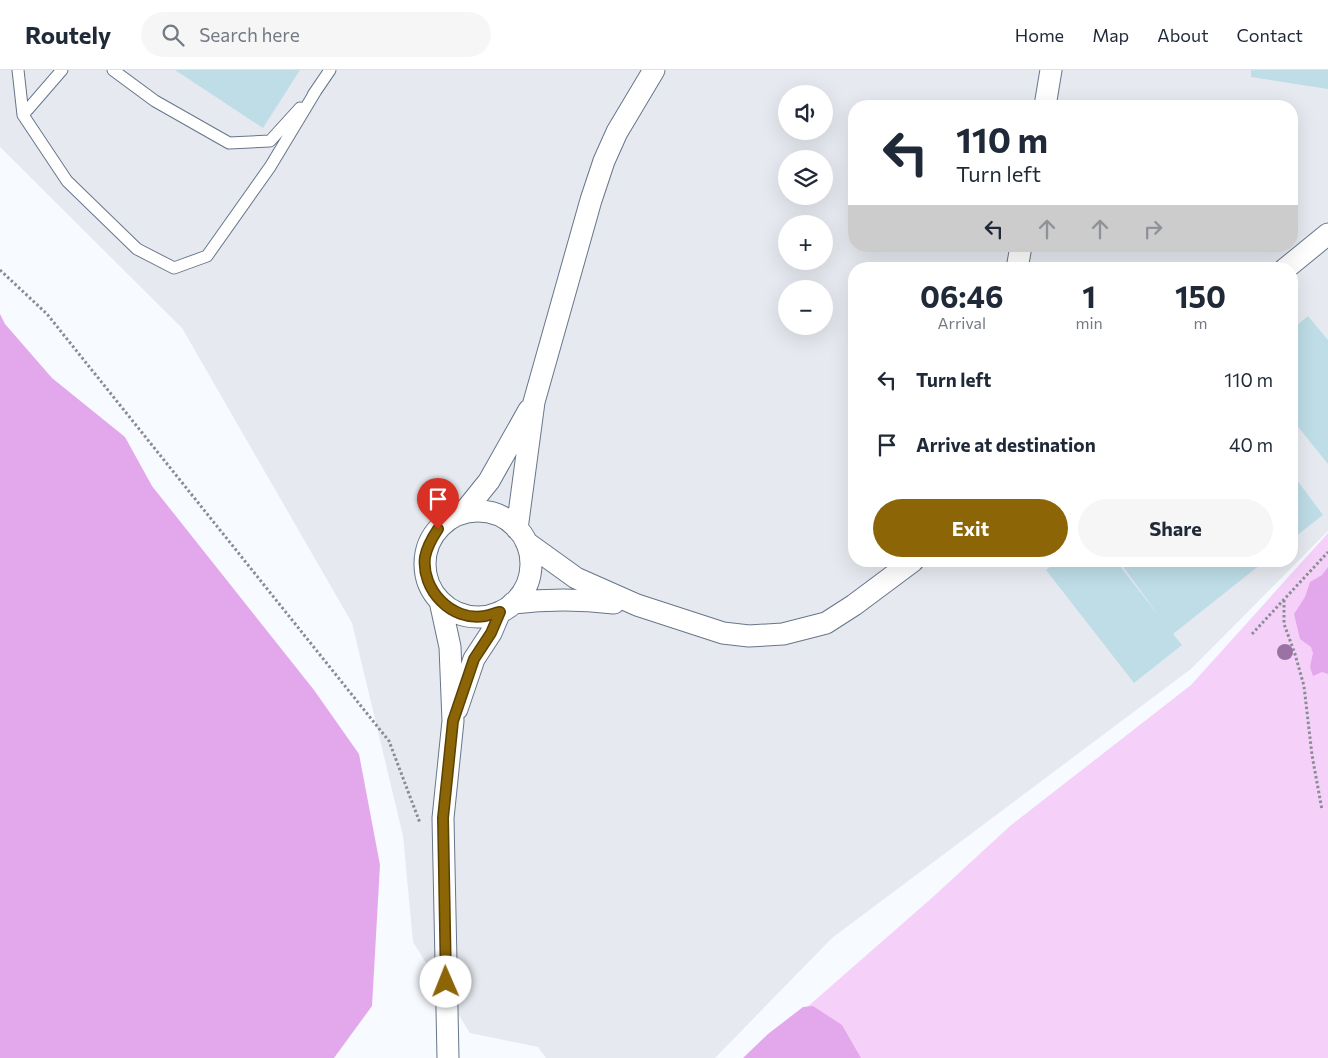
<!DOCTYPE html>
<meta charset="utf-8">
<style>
body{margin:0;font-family:Commissioner,sans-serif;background:#f6f6f7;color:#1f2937;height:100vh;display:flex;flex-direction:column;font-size:19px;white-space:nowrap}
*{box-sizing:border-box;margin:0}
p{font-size:16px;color:#747a83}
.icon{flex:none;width:28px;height:28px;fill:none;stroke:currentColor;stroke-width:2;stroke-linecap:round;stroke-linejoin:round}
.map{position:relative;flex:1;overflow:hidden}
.sheet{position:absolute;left:848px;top:192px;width:450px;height:305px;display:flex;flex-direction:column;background:#fff;border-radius:20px;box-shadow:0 5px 20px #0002}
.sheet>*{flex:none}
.banner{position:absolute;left:848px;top:30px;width:450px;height:152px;border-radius:20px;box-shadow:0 5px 20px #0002;background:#fff;color:#1f2937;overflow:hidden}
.buttons{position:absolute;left:778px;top:15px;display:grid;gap:10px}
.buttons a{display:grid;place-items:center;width:55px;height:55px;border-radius:50%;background:#fff;box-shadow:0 5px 20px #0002;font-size:25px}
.pin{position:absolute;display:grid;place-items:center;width:42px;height:42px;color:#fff;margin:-51px -21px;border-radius:50% 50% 50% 0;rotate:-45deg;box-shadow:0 0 5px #0007}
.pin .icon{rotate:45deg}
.me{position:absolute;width:55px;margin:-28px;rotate:359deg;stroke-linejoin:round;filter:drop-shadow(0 0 4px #0008)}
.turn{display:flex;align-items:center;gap:18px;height:105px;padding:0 25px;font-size:22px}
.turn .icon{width:65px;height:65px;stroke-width:2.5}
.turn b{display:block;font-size:35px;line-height:42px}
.lanes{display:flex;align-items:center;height:48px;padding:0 25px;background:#0003;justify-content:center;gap:25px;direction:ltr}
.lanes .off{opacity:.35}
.eta{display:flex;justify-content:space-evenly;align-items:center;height:85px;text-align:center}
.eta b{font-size:30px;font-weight:700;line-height:35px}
.action{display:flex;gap:10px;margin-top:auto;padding:10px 25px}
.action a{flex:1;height:58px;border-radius:30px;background:#8b6506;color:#fff;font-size:20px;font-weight:700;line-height:58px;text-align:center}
.action a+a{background:#f6f6f7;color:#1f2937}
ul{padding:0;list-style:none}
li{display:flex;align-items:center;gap:15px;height:65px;padding:0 25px}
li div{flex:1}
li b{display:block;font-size:19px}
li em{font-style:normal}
header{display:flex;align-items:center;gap:30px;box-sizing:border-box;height:70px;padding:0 25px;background:#fff;border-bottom:1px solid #e0e1e3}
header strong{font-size:24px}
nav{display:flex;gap:28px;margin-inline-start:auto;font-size:18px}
.search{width:350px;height:45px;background:#f6f6f7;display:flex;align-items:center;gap:12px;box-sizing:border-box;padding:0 18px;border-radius:28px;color:#747a83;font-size:19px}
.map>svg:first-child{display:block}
.built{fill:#e6eaf0;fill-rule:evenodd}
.green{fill:#f5d1fa}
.forest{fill:#e3a8ec}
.building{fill:#bedde7}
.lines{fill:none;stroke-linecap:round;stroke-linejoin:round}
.lane-casing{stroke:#66768a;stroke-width:13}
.street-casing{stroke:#66768a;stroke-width:23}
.path{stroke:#888c93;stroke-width:3;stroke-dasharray:2.5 2.5;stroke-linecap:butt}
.lane{stroke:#fff;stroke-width:11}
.street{stroke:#fff;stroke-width:21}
.tree{fill:#9b72a4}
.route-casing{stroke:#5a4204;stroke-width:12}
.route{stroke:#8b6506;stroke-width:9}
</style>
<header>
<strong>Routely</strong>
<div class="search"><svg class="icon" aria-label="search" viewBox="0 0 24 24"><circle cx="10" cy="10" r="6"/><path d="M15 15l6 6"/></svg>Search here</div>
<nav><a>Home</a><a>Map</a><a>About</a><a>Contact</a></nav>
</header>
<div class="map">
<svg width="1328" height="988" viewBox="0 0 1328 988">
<rect width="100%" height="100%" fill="#f7faff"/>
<path class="built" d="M 0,0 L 1328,0 L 1328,461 L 1191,599 L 832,868 L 715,988 L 546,988 L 538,977 L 470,963 L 413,872 L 403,766 L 352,553 L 182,258 L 0,77 ZM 786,24 L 824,24 L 824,61 L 786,61 ZM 854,36 L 1291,36 L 1291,176 L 854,176 ZM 786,89 L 824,89 L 824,126 L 786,126 ZM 786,154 L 824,154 L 824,191 L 786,191 ZM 854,199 L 1291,199 L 1291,491 L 854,491 ZM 786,219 L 824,219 L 824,256 L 786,256 Z"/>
<path class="green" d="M 1328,463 L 1328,988 L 749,988 L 934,826 L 1010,756 L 1191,615 Z"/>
<path class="forest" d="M 0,244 L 5,254 L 52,308 L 125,367 L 152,416 L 314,620 L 359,684 L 380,795 L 372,936 L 334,988 L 0,988 Z
M 1328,497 L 1328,604 L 1322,602 L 1313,606 L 1310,597 L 1313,583 L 1311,577 L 1300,569 L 1294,544 L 1305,527 L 1310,512 L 1322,505 Z
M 813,936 L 842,955 L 861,988 L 743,988 L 768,964 L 803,937 Z"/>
<path class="building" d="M 175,0 L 300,0 L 263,58 Z
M 1251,0 L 1328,0 L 1328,19 L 1251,7 Z
M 1308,246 L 1328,270 L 1328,394 L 1291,348 L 1291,260 Z
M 1291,402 L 1323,445 L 1291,470 Z
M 1057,491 L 1116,491 L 1159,546 L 1119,491 L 1265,491 L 1173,564 L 1182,575 L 1134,613 L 1046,500 Z"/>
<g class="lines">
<defs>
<path id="lane" d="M 18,0 L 23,45 L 62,0
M 113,0 L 155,31 L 229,73 L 270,71 L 300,38
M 313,25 L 330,0
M 23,45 L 67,111 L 137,179 L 174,198 L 207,186 L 270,97 L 317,19"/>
<path id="street" d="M 1045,36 L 1051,0
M 1017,199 L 1021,176
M 1285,199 L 1328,164
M425 494a53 53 0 1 1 106 0a53 53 0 1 1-106 0Z
M 464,442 L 489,411 L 529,340
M 517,459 L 534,332 L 591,130 L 604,91 L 617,62 L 654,0
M 526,472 L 576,508 L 637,535 L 723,563 L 749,566 L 783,564 L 826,553 L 854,535 L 913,491
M 440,531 L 450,577 L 453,651 L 443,748 L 448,988
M 513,533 C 547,529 580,529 614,533
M 457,639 L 474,589 L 491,563 L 500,542"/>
</defs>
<use href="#lane" class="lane-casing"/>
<use href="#street" class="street-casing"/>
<path class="path" d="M 0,200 L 47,244 L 389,671 L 420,753
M 1284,530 L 1284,554 L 1295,584 L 1304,616 L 1312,685 L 1322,740
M 1252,564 L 1328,482"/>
<use href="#lane" class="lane"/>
<use href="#street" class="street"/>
</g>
<circle class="tree" cx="1285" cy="582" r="8"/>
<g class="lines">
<defs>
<path id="route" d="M 438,459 C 432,468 427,476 425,487 C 421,519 451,552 485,546 C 490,545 495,543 500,542 L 491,563 L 474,589 L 453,651 L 443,748 L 446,912"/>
</defs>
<use href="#route" class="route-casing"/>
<use href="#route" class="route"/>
</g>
</svg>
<div class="buttons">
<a><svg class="icon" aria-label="sound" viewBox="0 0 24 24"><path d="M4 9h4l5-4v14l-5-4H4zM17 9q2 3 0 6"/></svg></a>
<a><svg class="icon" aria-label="layers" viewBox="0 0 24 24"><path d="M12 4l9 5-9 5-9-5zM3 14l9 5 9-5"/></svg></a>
<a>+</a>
<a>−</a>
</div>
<div class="pin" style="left:438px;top:459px;background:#d93025"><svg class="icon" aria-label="arrive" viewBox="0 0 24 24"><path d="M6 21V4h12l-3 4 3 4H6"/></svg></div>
<svg class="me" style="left:446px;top:912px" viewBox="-20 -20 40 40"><circle r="19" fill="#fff"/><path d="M0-13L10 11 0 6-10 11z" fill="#8b6506"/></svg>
<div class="banner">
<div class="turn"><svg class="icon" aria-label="left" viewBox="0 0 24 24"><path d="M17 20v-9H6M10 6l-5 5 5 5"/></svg><div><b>110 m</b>Turn left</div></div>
<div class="lanes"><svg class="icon" aria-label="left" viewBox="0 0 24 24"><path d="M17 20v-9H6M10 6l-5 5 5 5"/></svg><svg class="icon off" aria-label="ahead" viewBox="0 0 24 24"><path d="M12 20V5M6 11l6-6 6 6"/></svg><svg class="icon off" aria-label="ahead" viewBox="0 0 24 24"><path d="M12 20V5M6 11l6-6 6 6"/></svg><svg class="icon off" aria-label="right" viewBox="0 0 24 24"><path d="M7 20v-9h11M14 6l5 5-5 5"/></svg></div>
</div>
<section class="sheet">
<div class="eta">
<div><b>06:46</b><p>Arrival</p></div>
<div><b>1</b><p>min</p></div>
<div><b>150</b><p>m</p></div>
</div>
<ul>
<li><svg class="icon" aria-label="left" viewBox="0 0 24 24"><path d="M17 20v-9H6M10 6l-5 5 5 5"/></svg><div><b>Turn left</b></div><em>110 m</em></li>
<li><svg class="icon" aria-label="arrive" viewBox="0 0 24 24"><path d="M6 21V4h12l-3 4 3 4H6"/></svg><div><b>Arrive at destination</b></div><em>40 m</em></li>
</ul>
<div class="action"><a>Exit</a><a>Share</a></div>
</section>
</div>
